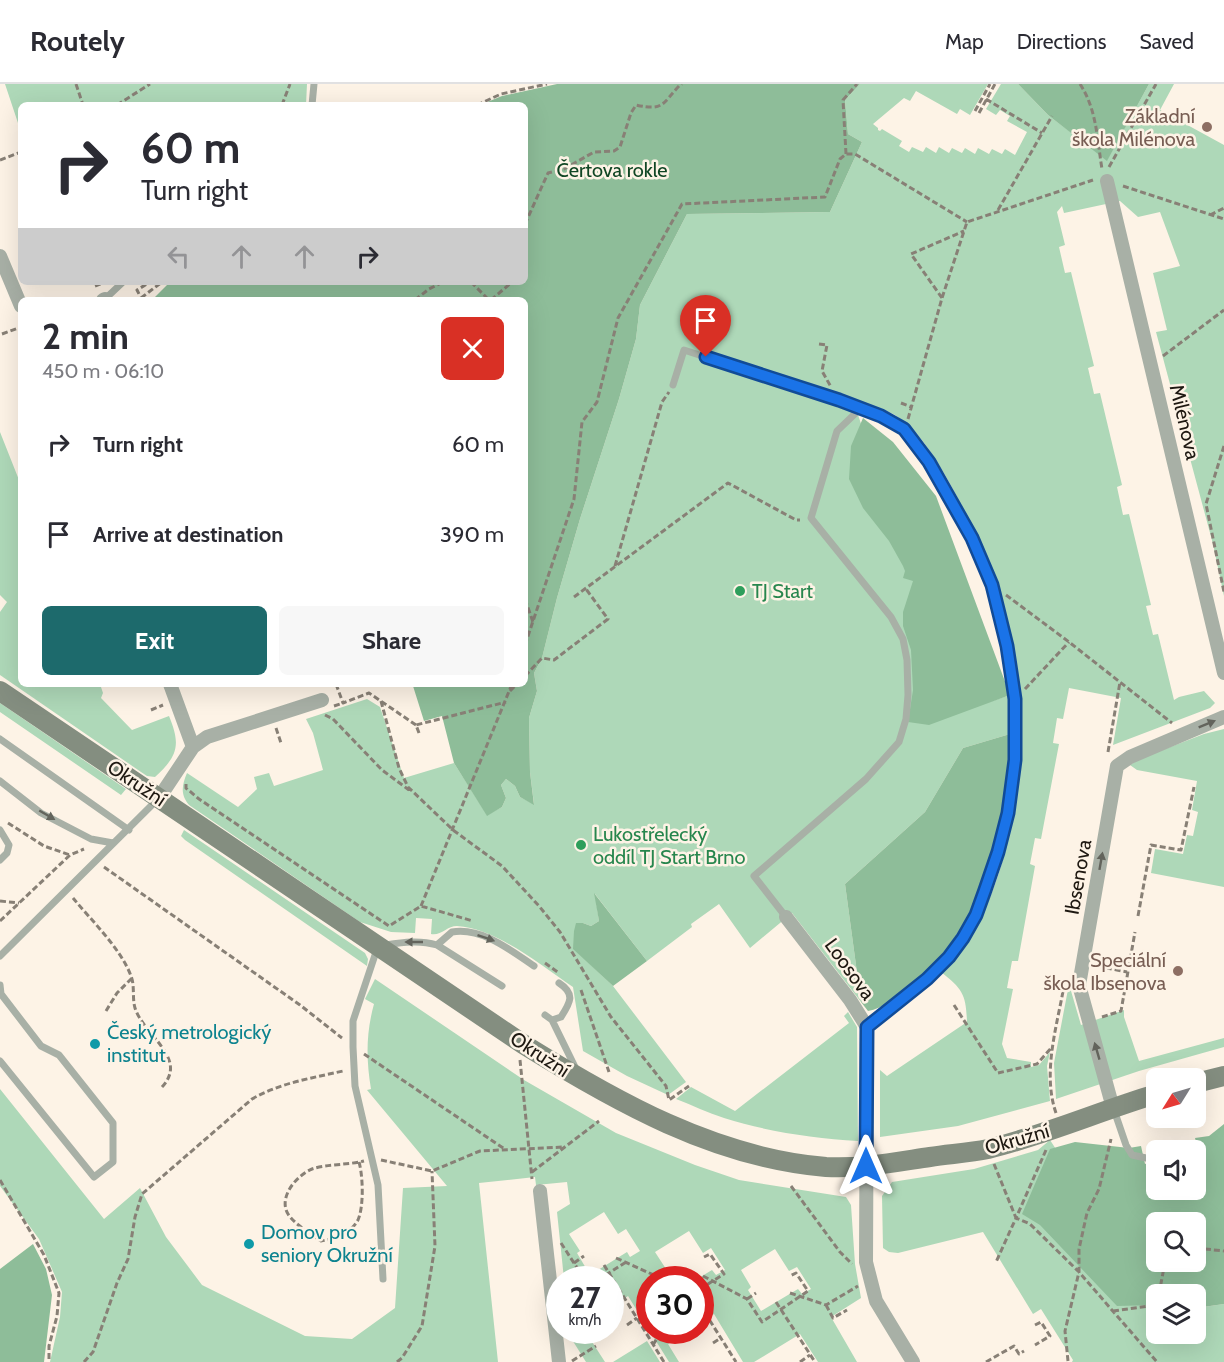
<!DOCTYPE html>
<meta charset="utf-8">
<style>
body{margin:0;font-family:Cabin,sans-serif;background:#f7f7f7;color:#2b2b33;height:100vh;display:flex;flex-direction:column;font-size:22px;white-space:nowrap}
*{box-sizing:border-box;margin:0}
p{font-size:20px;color:#7c7c81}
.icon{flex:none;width:33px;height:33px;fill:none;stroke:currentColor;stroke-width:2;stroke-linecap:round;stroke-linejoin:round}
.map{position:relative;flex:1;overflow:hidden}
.panel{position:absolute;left:18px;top:213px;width:510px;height:390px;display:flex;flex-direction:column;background:#fff;border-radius:9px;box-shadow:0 6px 24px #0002}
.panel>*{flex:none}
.guide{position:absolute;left:18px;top:18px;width:510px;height:183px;border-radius:9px;box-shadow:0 6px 24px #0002;background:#fff;color:#2b2b33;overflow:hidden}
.needle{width:39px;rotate:233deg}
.buttons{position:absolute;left:1146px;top:984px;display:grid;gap:12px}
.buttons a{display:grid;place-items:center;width:60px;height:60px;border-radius:9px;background:#fff;box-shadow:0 6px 24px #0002;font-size:30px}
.speed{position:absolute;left:546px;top:1182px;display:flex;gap:12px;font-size:30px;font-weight:700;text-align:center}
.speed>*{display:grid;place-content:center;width:78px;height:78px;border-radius:50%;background:#fff;box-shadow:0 6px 24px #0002;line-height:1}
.speed small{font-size:15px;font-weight:400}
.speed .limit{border:9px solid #d22;background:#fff;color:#111}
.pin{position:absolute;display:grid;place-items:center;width:51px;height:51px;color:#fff;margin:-62px -26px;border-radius:50% 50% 50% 0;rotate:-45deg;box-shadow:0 0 6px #0007}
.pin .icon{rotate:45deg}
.me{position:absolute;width:66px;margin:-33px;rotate:0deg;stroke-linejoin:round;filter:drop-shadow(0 0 4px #0008)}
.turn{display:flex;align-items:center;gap:21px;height:126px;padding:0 24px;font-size:27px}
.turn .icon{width:78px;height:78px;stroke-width:2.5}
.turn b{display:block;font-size:42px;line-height:51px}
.lanes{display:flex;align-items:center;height:57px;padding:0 24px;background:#0003;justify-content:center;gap:30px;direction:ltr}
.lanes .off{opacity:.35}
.round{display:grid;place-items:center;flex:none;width:63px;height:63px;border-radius:9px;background:#f7f7f7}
.head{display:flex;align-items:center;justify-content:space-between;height:102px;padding:0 24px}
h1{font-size:36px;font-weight:700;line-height:45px}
.primary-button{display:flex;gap:12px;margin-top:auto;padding:12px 24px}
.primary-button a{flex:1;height:69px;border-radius:9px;background:#1d6a6c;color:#fff;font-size:24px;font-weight:700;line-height:69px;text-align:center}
.primary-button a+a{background:#f7f7f7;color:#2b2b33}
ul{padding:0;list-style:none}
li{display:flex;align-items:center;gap:18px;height:90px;padding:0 24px}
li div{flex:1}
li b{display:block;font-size:22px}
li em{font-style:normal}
header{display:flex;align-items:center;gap:36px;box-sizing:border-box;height:84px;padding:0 30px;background:#fff;border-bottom:2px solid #e1e1e2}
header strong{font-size:28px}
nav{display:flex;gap:33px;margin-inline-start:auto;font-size:21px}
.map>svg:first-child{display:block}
.green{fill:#aed8b8;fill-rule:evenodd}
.forest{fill:#8ebd99;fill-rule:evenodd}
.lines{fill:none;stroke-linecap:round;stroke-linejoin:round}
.path{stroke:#888076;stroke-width:3;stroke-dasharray:6 3;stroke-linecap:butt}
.lane{stroke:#a8b0a6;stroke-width:7}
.street{stroke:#a8b0a6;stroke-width:14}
.secondary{stroke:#848e80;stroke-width:20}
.oneway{fill:#63645c}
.route-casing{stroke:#114b97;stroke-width:15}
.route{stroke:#1a73e8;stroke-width:10}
.education-dot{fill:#8d6e63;stroke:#fdf3e6;stroke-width:2}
.leisure-dot{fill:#2e9e5b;stroke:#fdf3e6;stroke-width:2}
.culture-dot{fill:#0f9aa8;stroke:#fdf3e6;stroke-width:2}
.labels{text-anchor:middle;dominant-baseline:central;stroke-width:5;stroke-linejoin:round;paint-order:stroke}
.education-label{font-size:20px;fill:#785e54;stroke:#fdf3e6;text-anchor:end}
.park-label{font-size:20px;fill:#104624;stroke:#fdf3e6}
.street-label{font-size:20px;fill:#1e1811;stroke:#fdf3e6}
.leisure-label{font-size:20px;fill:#27864d;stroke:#fdf3e6;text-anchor:start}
.culture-label{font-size:20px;fill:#0d838f;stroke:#fdf3e6;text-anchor:start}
</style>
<header>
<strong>Routely</strong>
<nav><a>Map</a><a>Directions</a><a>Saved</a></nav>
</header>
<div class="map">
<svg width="1224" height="1278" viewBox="0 0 1224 1278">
<rect width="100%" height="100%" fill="#fdf3e6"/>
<path class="green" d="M 5,0 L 307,0 L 306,21 L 21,21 L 21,48 Z
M 860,0 L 988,0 L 970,31 L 960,25 L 957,30 L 916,7 L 910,17 L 904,14 L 873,40 L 878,44 L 878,46 L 880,47 L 882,45 L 902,57 L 899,62 L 909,68 L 912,63 L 923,68 L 926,63 L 936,69 L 939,63 L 949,69 L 952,64 L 962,69 L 965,64 L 975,70 L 978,64 L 989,70 L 992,65 L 1002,70 L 1005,65 L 1015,71 L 1027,48 L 1007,37 L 1010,32 L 1000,26 L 996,31 L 986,25 L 1001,0 L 1018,0 L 1048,31 L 1107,76 L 1149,0 L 1174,0 L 1160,26 L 1224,61 L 1224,512 L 1213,460 L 1156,248 L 1167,246 L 1153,189 L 1180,182 L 1160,128 L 1138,133 L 1120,117 L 1064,129 L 1062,122 L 1057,128 L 1065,161 L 1059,163 L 1065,189 L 1071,188 L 1094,282 L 1088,284 L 1094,310 L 1100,309 L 1122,401 L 1117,403 L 1123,431 L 1129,430 L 1151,521 L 1146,522 L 1153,551 L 1158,550 L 1174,616 L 1179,613 L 1204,607 L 1215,619 L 1210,624 L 1113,661 L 1121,614 L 1069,604 L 1063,635 L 1057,634 L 1053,659 L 1059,660 L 1041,755 L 1035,754 L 1030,780 L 1035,782 L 1018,877 L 1012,877 L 1007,904 L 1013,905 L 1002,960 L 1007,974 L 1031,978 L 1031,983 L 1039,981 L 1050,968 L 1047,982 L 1050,1017 L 958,1042 L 880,1053 L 880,986 L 887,992 L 967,938 C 966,911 963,905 941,888 C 956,872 971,853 981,833 C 1008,779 1018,716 1020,656 C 1021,644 1022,632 1021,620 C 1015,551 994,485 963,424 C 947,394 921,342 889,328 C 881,324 872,322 863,319 L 858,331 L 934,548 L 948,632 L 1010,611 L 1010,650 L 963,664 L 925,728 L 845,800 L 861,918 L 792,829 L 750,864 L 719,820 L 691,840 L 692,843 L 647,877 L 595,810 L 599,837 L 591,842 L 583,839 L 574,865 L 613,902 L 686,998 L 668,1011 L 627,992 L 583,967 L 573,903 C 540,881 498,845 457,842 C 447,842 441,852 431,850 L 432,835 L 416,834 L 415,849 L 391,848 L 360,838 L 189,721 C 180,710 182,701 187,689 L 238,723 L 257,705 L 254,693 L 269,689 L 274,702 L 323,686 L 313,649 L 306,635 L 367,615 L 380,623 L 404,694 L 454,679 L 487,731 L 502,723 L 506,714 L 501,701 L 506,695 L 515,702 L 520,713 L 534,720 L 530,688 L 529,634 L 537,607 L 534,589 L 542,574 L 557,514 L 580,435 L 619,315 L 636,255 L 640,221 L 687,130 L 830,128 L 862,58 L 848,50 L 845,16 Z
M 0,348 L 21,401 L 21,405 L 19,406 L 21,413 L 21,600 L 100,600 L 103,609 L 101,614 L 132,646 L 169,632 C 181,661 178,672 155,693 L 147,692 L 141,688 L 0,591 L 0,528 L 7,518 L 0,511 Z
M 0,619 L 126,705 L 121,711 L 0,628 Z
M 1224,645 L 1224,803 L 1151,789 L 1155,765 L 1183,770 L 1187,751 L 1193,752 L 1198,728 L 1192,726 L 1197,697 L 1137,686 L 1130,681 L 1139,675 L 1204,650 Z
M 184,746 L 365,869 L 368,875 L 367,882 L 185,756 L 181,752 Z
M 375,895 L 524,996 L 616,1049 L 695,1081 L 739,1096 L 846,1113 L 851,1121 L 855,1180 L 861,1214 L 831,1233 L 857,1278 L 818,1278 L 800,1250 L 754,1278 L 743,1278 L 714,1230 L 701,1240 L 700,1196 L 697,1195 L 712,1186 L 716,1191 L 725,1186 L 711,1164 L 703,1169 L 689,1147 L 655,1168 L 666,1185 L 663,1188 L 667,1195 L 650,1196 L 650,1246 L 690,1247 L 668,1260 L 679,1278 L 669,1278 L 628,1212 L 611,1224 L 610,1196 L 564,1195 L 557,1128 L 570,1120 L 567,1098 L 536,1101 L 535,1093 L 479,1099 L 498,1278 L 50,1278 L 60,1233 L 62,1208 L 39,1155 L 0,1102 L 0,1005 L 104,1135 L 140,1104 L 166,1153 L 202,1201 L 305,1252 L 352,1255 L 395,1224 L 403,1104 L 447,1102 L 367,1006 L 371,1005 C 366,975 366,949 374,920 L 365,915 ZM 604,1128 L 618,1150 L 626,1145 L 640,1167 L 630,1173 L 627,1168 L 590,1191 L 577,1169 L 580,1167 L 569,1150 ZM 775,1165 L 789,1187 L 797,1183 L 811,1205 L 802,1210 L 798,1205 L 761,1227 L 748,1206 L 751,1203 L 741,1186 Z
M 1069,900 L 1081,941 L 1124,926 L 1124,933 L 1139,977 L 1224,954 L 1224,963 L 1139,987 L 1056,1015 L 1054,979 Z
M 848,928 L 857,943 L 858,1057 C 813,1054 768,1048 724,1034 C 708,1029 692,1021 676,1015 L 691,1003 L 735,1027 L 849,939 L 844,932 Z
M 1050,1056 L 1156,1219 L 1156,1250 L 1196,1250 L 1196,1224 L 1224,1220 L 1224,1278 L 1072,1278 L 1073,1276 L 1041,1225 L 1033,1230 L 983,1148 L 898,1169 L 889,1168 L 883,1164 L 882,1112 L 892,1098 L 974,1085 L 1038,1066 Z
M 570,1247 L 585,1247 L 605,1278 L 586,1278 L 571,1254 Z
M 647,1257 L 660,1278 L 613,1278 Z"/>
<path class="forest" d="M 557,0 L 860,0 L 845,16 L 848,50 L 862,58 L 830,128 L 687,130 L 640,221 L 636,255 L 619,315 L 580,435 L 557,514 L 542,574 L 534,589 L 537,607 L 529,634 L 530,688 L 534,721 L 520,713 L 515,702 L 506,695 L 501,701 L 506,714 L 502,723 L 487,732 L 454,679 L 442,632 L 424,637 L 413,602 L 419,600 L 525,600 L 525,216 L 152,216 L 170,198 L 525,198 L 525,21 L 480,21 L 502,12 Z
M 1018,0 L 1149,0 L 1107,77 L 1048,31 Z
M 863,334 L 893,358 L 936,412 L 1010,611 L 929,641 L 908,638 L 913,606 L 911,566 L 903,542 L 903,528 L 913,497 L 903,494 L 905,487 L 903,482 L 889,457 L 863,424 L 849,395 L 851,362 Z
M 1010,650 C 1006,743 985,846 907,904 C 894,913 883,925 868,927 L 861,918 L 845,800 L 925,728 L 963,664 Z
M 594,809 L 647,877 L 613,902 L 573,865 L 574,847 L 576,839 L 583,839 L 591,842 L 599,837 Z
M 1224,1040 L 1224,1220 L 1196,1224 L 1196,1210 L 1156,1210 L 1156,1221 L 1117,1222 L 1040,1141 L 1022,1130 L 1050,1065 L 1075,1058 L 1129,1064 L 1141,1062 L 1145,1080 L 1156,1077 L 1156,1106 L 1196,1106 L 1195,1066 L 1198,1065 L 1195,1054 L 1209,1052 ZM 1156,1138 L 1196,1138 L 1196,1178 L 1156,1178 Z
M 33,1160 L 46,1185 L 52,1211 L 44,1278 L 0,1278 L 0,1185 Z"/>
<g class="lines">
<path class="path" d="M 76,0 L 83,21
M 1080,0 C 1097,26 1097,55 1102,85
M 986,15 L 1042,49
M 117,21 L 150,0
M 282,21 L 290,0
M 477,21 L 501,10 L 547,0
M 975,27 L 990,0
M 979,29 L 995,0
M 846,70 L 843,16 L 857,0
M 0,76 L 21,68
M 1109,83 L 1156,0
M 1123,102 L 1224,135
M 998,126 L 1052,32
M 1210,131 L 1224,124
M 525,140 L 548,89 L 564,85 L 594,68 L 614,67 L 620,63 L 631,29 L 636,21 C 664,27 662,20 680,1 L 682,0
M 525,166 L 527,174 L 525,178
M 471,198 L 489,216
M 95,202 L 105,198
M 141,214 L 162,198
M 942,214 L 911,170 L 964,147
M 137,216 L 141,214 L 137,206 L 150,198
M 415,216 L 429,205 L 443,198
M 491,216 L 512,198
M 2,250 L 21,243
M 819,260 L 827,261 L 822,287 L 831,303
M 1163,272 L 1224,226
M 20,296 L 21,296
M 901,319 L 911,323
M 908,335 L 942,214 L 967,138 L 1093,96
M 1224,362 L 1206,420 L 1224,508
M 615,482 L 662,318 L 669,308
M 1006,511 L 1069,558 L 1172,639
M 574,513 L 728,399 L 796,436 L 800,436
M 525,515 L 533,538
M 525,561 L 574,415 L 582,338 L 597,318 L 618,234 L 682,120 L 825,113 L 840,75 L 846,70 L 855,70 L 967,138
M 525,592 L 542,574 L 554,576 L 608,535 L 586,505
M 336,600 L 343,619 L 369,609 L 416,641
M 1025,605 L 1069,558
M 510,607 L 517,600
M 381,617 L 399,684 L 408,703 L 453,746 L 502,782 L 539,822 L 560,848 L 611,933 L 666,1002 L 669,1016 L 689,1002
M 334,622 L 343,619
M 151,626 L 163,621
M 325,631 L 333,635 L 382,686 L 409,706
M 276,644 L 281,659
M 419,649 L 416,641 L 506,618
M 1108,668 L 1120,598
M 186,700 L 186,704 L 199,715 L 389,842 L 421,822 L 473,837
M 8,739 L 44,762 L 70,771
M 104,783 L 300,921 L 342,954
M 73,814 C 92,837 121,865 131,892 C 135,902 132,914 135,924 C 144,952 189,974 162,1003
M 0,817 L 19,819
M 421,822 L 512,600
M 1138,832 L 1151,761 L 1181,766 L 1194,703
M 0,837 L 70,771 L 84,765
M 545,879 L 559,889
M 1097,882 L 1127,888
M 581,906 L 609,988
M 954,921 L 998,989 L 1037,980 L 1053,962
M 106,927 L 117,909 L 132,894
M 1102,933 L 1121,927 L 1135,848
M 364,970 L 506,1066
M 520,976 L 532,1095
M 1056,1029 C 1042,989 1057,942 1064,902
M 1046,1066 L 1016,1134 L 1030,1140 L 1079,1188 L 1157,1278
M 381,1076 L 432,1087 L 480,1067 L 564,1063
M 359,1078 C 363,1092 364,1122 358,1136 C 351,1149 335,1155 321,1157 C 311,1150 299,1143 291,1134 C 275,1117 295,1092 312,1085 C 327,1080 348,1081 364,1077
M 994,1080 L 1016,1134 L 996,1178
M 532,1088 L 599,1037
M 0,1096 L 44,1171 L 59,1209 L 57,1232 L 49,1262 L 49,1278
M 791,1102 L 840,1168 L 852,1180
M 561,1159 L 585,1196
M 1196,1164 L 1224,1167
M 616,1174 L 665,1196
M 574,1179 L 584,1172
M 604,1181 L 664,1278
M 703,1192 L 747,1215 L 762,1238 L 808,1207 L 796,1189 L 790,1192
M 664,1193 L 670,1190
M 598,1196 L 626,1178
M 700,1205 L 724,1190 L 710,1170 L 704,1173
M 790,1209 L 826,1221 L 858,1202
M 1159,1210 L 1165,1178
M 747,1215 L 756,1209
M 776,1218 L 815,1278
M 700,1221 L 736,1278
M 826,1221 L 833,1234 L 847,1226
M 1113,1227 L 1156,1221
M 627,1241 L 637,1234
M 1035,1241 L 1041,1238 L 1050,1252 L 1035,1261
M 713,1259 L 721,1254
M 653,1261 L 662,1246
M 572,1277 L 596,1262
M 1068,1277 L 1065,1247 L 1079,1188 L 1079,1165 L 1087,1129 L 1099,1105 L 1111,1055
M 84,1278 L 93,1268 L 117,1199 L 128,1175 L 135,1133 L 142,1110 L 252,1015 C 280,999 312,994 343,987
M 397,1278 L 402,1274 L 422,1242 L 435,1162 L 432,1087
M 800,1278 L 810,1271
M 986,1278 L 1014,1262 L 1019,1270 L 1024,1267"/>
<path class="lane" d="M 312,21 L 314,0
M 105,215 L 123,198
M 673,301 L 684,266 L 861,324
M 0,655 L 129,746
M 0,697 L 41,729 L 91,755 L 113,759
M 0,746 L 9,761 L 7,769 L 0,776
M 786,833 L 754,792 L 866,695 L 899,658 L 906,635 L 908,611 L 907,576 L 903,555 L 891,533 L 811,434 L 837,347 L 861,324 C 875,330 890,335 902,344 C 919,355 945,403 955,423 C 969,448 983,474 992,501 C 1028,607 1022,727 976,830 C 954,880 908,910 867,943
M 437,861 L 452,848 C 482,843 510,866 534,882
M 0,872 L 157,716
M 0,901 L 1,910 L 41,962 L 59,971 L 113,1039 L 113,1078 L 94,1093 L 0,977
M 545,931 L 552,936 L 576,985
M 552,936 L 561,933 C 570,919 576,910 559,899
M 1114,1026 L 1126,1061 L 1132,1071 L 1146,1074
M 383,1195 L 378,1101 L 355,1002 L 353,963 L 353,937 L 378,862 C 399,859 417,855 437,861 L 502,902"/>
<path class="street" d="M 1107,97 L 1224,589
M 0,172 L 21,222
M 103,216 L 105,215
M 170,600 L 193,663
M 159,714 L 193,663 L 207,653 L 322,616
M 786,833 L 850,916 L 867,943 L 866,1178 L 876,1217 L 913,1278
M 1113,1024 L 1079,901 L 1117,682 L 1130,673 L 1224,633
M 540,1107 L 559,1278"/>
<path class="secondary" d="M 0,607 L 523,960 C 615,1017 715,1074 826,1083 C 861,1085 896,1078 930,1073 C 949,1070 969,1069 988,1065 C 1045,1051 1100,1027 1156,1010
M 1196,999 L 1224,992"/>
</g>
<defs><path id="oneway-solid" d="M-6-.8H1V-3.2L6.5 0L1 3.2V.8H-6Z" transform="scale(1.5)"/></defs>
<g class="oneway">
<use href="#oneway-solid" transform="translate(1207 640) rotate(-22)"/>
<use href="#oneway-solid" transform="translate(47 731) rotate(30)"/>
<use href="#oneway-solid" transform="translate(1101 777) rotate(-80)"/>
<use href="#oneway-solid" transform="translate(486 854) rotate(19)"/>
<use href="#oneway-solid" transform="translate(414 858) rotate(180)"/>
<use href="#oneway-solid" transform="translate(1097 967) rotate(-106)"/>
</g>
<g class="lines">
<defs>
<path id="route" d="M 706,273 L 839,316 L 881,332 L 904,345 L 929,378 L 972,454 L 992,501 L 1007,562 L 1015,615 L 1015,676 L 1008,729 L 998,768 L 985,806 L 976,831 L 963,854 L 949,873 L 927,895 L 867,943 L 866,1082"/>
</defs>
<use href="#route" class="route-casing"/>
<use href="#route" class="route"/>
</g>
<g class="education-dot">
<circle cx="1207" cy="43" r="6"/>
<circle cx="1178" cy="887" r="6"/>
</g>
<g class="leisure-dot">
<circle cx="740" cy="507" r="6"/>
<circle cx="581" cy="761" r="6"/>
</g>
<g class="culture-dot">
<circle cx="95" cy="960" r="6"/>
<circle cx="249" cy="1160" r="6"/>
</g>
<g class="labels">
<g class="education-label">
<text x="1195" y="32">Základní<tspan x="1195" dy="23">škola Milénova</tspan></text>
<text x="1166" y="876">Speciální<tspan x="1166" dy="23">škola Ibsenova</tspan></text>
</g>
<g class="park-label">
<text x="612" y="86">Čertova rokle</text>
</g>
<g class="street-label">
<text transform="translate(1185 338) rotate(77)">Milénova</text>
<text transform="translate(137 699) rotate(34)">Okružní</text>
<text transform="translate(1078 793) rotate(-80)">Ibsenova</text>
<text transform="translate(850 885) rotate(54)">Loosova</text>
<text transform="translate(540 970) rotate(33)">Okružní</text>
<text transform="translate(1017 1055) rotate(-16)">Okružní</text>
</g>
<g class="leisure-label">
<text x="752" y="507">TJ Start</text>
<text x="593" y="750">Lukostřelecký<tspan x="593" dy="23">oddíl TJ Start Brno</tspan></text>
</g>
<g class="culture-label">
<text x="107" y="948">Český metrologický<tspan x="107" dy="23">institut</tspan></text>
<text x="261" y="1148">Domov pro<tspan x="261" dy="23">seniory Okružní</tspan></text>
</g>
</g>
</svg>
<div class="buttons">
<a><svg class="needle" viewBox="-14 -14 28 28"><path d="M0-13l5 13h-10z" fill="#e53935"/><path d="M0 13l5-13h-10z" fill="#7c7c81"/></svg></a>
<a><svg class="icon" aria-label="sound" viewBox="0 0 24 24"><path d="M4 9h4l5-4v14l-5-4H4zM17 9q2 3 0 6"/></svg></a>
<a><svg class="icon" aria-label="search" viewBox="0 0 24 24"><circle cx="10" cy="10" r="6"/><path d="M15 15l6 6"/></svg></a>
<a><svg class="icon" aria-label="layers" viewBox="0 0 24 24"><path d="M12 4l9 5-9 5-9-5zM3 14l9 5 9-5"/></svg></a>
</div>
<div class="speed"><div>27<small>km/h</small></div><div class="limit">30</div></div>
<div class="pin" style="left:706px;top:273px;background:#d93025"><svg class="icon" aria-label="arrive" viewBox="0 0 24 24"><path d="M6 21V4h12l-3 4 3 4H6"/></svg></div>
<svg class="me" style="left:866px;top:1082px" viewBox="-20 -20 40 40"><path d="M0-17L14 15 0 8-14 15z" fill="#1a73e8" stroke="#fff" stroke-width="4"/></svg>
<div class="guide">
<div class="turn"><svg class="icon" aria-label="right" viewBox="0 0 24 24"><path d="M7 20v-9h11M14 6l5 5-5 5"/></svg><div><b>60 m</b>Turn right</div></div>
<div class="lanes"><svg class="icon off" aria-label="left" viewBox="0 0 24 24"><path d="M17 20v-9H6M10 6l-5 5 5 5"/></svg><svg class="icon off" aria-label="ahead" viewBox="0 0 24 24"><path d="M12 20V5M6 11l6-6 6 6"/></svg><svg class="icon off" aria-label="ahead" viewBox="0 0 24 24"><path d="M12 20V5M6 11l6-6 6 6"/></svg><svg class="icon" aria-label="right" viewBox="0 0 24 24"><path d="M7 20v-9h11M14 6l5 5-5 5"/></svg></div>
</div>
<section class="panel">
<div class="head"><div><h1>2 min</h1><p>450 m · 06:10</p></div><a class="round" style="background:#d93025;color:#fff"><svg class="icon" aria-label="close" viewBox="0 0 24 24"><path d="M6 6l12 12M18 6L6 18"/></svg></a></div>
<ul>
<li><svg class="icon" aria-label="right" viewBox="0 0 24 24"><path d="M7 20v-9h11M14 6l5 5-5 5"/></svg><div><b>Turn right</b></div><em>60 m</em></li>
<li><svg class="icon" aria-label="arrive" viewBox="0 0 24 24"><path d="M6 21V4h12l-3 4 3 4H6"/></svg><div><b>Arrive at destination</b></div><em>390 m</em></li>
</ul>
<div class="primary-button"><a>Exit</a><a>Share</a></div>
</section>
</div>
